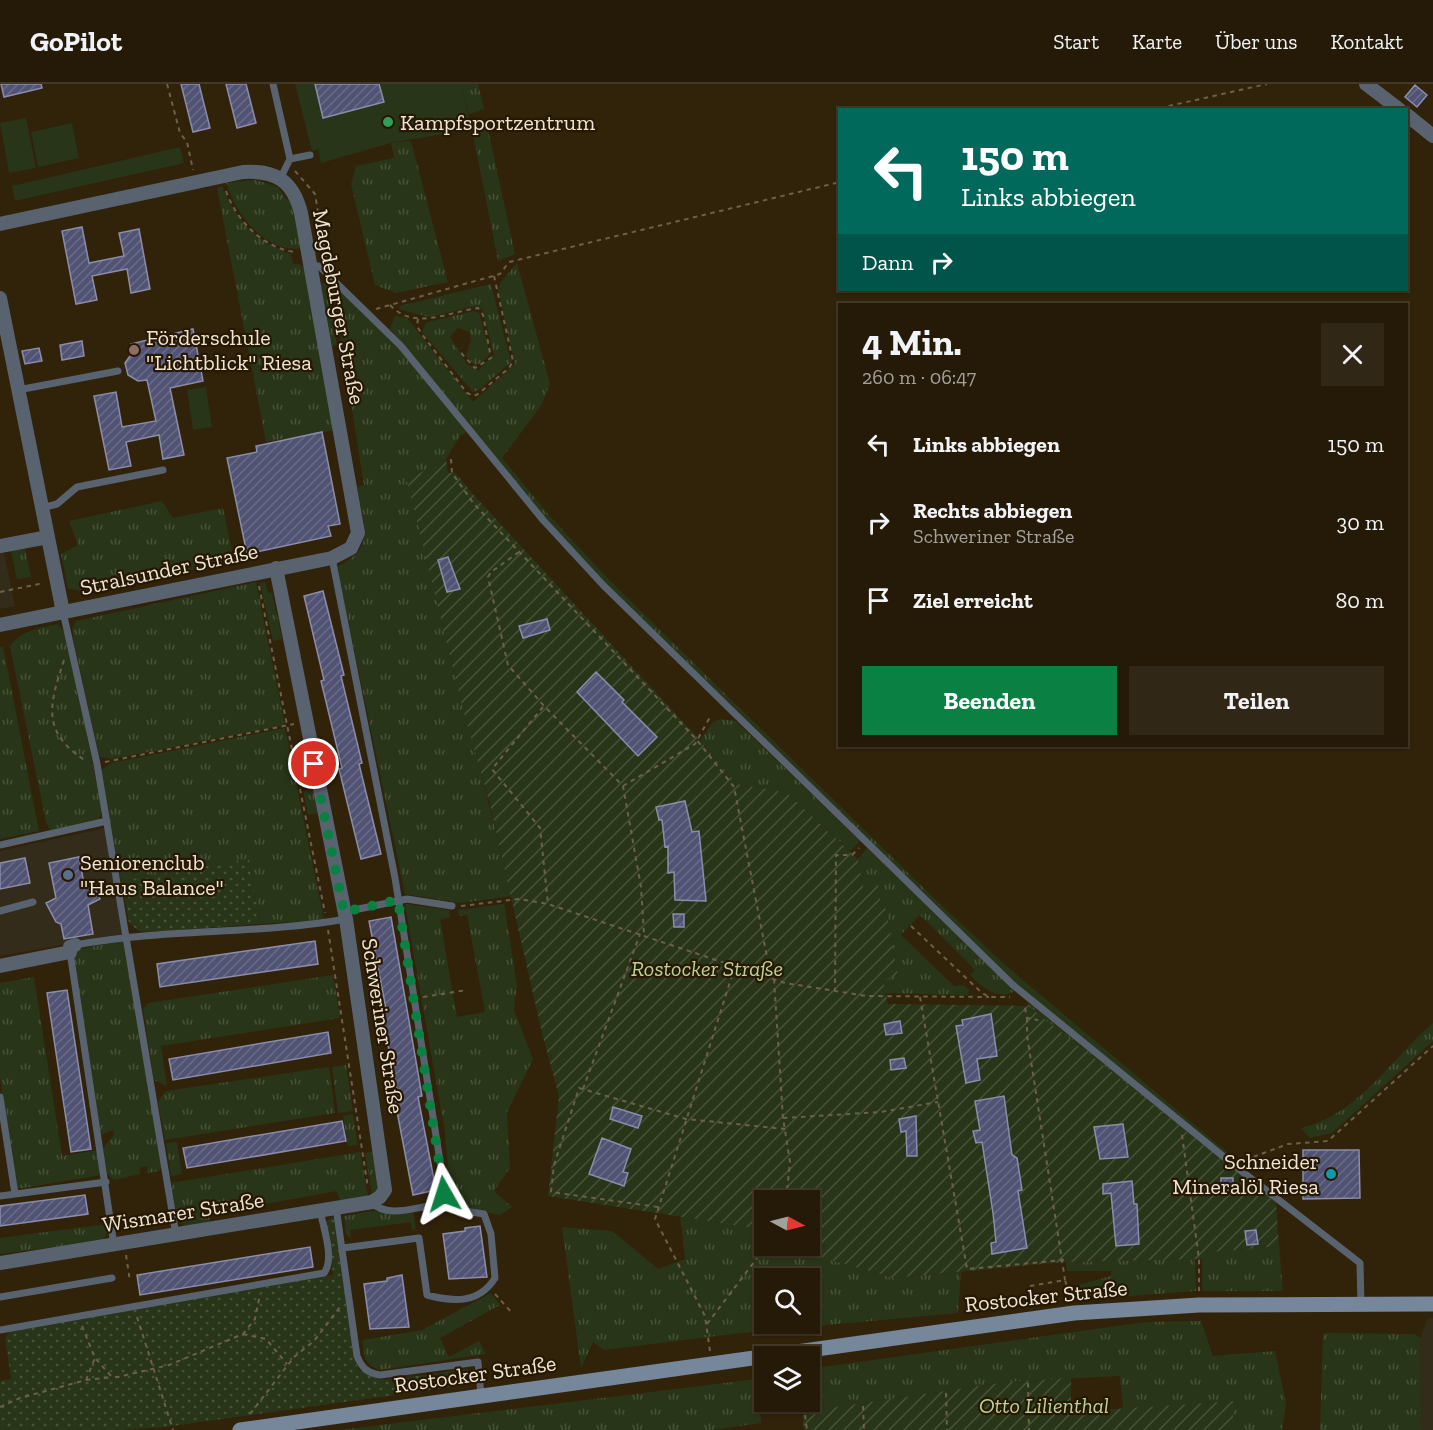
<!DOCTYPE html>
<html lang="de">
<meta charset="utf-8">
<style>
body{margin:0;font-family:"Zilla Slab",serif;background:#312716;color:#f1f3f6;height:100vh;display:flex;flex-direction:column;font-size:22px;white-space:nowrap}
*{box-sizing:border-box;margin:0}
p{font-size:20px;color:#a3a19c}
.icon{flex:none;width:33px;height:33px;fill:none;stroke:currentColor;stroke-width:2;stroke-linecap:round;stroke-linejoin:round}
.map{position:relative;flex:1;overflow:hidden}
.side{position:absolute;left:838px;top:219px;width:570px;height:444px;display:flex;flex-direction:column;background:#251a08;border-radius:0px;box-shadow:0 2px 4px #0004,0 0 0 2px #423829}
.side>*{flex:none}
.banner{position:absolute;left:838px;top:24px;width:570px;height:183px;border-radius:0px;box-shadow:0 2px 4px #0004,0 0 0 2px #423829;background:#00695c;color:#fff;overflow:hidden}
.needle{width:39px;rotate:97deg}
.buttons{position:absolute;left:754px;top:1106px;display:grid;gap:12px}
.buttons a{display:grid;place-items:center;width:66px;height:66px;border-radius:0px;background:#251a08;box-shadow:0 2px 4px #0004,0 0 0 2px #423829;font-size:30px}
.pin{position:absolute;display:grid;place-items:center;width:51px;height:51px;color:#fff;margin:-26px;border:3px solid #fff;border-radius:50%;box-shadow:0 2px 6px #0007}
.me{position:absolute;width:66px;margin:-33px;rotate:354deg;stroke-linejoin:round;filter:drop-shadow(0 0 4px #0008)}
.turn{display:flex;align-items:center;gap:21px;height:126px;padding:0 24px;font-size:27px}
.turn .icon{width:78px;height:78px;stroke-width:2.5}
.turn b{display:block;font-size:42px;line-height:51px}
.then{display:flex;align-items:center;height:57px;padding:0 24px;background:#0003;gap:12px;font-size:22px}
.round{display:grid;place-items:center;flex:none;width:63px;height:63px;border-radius:0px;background:#312716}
.head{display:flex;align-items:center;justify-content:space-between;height:102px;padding:0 24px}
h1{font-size:36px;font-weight:800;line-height:45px}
.button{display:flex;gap:12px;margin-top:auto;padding:12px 24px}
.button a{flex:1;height:69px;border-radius:0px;background:#0b8043;color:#fff;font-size:24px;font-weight:800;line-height:69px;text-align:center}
.button a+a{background:#312716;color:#f1f3f6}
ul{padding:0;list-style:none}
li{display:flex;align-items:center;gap:18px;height:78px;padding:0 24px}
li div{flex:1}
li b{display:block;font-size:22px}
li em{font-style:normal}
header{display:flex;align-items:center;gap:36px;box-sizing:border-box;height:84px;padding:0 30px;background:#251a08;border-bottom:2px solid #423829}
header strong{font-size:28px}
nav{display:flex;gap:33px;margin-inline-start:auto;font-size:21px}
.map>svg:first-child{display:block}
.commercial{fill:#332c1b}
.grass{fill:url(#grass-tufts);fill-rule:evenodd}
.park{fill:url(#park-dots)}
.garden{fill:url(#garden-furrows)}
.pitch{fill:#293518}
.building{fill:url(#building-hatch);stroke:#8b8daa;stroke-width:1.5}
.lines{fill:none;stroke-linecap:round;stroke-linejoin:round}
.path{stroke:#6d604b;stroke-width:2;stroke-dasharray:4.5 4.5;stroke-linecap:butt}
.lane{stroke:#596370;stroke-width:7}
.street{stroke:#596370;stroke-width:14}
.secondary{stroke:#76869b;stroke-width:15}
.route{stroke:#0b8043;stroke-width:10;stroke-dasharray:0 18}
.leisure-dot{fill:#2e9e5b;stroke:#271802;stroke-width:2}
.education-dot{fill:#8d6e63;stroke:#271802;stroke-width:2}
.service-dot{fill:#5c6f8a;stroke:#271802;stroke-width:2}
.culture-dot{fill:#0f9aa8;stroke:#271802;stroke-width:2}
.labels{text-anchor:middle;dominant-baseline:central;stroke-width:4.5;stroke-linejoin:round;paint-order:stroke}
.poi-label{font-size:22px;fill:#efe5d7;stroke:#271802;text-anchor:start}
.street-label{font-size:22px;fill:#efe5d7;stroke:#271802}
.park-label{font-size:22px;font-style:italic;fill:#bad398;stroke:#271802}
</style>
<header>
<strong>GoPilot</strong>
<nav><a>Start</a><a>Karte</a><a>Über uns</a><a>Kontakt</a></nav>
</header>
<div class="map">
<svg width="1433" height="1346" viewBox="0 0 1433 1346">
<defs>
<pattern id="grass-tufts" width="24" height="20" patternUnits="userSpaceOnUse" patternTransform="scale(1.5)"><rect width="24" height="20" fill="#293518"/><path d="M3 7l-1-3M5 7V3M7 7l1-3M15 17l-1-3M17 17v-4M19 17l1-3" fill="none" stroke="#485239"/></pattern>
<pattern id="park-dots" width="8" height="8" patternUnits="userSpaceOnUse" patternTransform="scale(1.5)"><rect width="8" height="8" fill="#293518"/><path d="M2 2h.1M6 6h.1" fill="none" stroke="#485239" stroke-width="1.8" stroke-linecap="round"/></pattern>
<pattern id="garden-furrows" width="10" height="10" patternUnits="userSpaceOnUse" patternTransform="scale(1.5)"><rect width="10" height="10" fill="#293518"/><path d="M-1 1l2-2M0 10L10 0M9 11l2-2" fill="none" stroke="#485239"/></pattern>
<pattern id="building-hatch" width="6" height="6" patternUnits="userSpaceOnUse" patternTransform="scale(1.5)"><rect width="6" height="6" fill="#515374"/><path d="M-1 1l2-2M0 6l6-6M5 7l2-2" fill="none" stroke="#6a6c87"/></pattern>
</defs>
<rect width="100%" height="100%" fill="#31220a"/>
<path class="commercial" d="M 0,469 L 4,469 L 15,522 L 0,525 Z
M 105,744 L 123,850 L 0,872 L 0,767 Z
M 1428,1234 L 1433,1234 L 1433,1346 L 1422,1346 L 1420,1254 Z"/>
<path class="grass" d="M 461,0 L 478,0 L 484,25 L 469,30 Z
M 487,41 L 515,170 L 498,177 L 472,45 Z
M 411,57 L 448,198 L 396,209 L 375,201 L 351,100 L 356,82 L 394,74 L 391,59 Z
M 256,96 L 278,103 L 287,116 L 292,117 L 302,164 C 265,170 236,130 226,99 Z
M 222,102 C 235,136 256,157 291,170 L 293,180 L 299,180 L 307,186 L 335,346 L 266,358 L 217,104 Z
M 517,179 L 550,300 L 541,322 L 502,374 L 549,431 L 609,496 L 939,819 L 1004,880 L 1229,1070 L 1227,1072 L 1024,907 L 605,498 L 545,434 L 390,245 L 395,232 L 407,234 L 473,318 L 515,280 L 498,206 L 501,198 Z
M 324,199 L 328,203 L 337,261 L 330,263 L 319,200 Z
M 332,200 L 387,249 L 467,347 L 460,352 L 446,375 L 407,396 L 512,812 L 461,819 L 405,810 L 337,483 C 378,463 363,440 357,403 L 364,401 Z
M 491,200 L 511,278 L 479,306 L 473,308 L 422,248 L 426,239 L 432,237 L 474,227 L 479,229 L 490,270 L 481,279 L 475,281 L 466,272 L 471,255 L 469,248 L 458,244 L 450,253 L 467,280 L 479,286 L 494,270 L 482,225 L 476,222 L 429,233 L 399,225 L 399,222 Z
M 162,417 L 173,434 L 223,424 L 234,477 L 85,507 L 68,505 L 61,470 L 78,461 L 69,437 Z
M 25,465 L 31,493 L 17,495 L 11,467 Z
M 256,498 L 285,641 L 112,675 L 99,673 L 74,558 L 72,545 L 76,537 Z
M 265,498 L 268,508 L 272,509 L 282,555 L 273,557 L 260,499 Z
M 58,540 L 67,553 L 102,727 L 99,735 L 50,746 L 46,738 L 10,562 C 22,546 39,544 58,540 Z
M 3,562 L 39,747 L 0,755 L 0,563 Z
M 720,635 L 736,637 L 860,757 L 850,767 L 786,708 L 737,700 L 700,656 L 713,638 Z
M 285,644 L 324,836 L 260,840 L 249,775 L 121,797 L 101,686 L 112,679 Z
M 314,705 L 318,729 L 308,731 L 303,707 Z
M 867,764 L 1015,907 C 998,917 982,903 970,891 L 975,886 L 920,831 L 901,851 L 954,902 L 964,901 L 969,906 L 968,911 L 885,909 L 883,895 L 898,891 L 886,825 L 863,803 L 858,775 Z
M 407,820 L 449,826 L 450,833 L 440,836 L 457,933 L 485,928 L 467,831 L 459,832 L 458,826 L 504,820 L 517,901 L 514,926 L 533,975 L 507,1028 L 510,1084 L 494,1107 L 512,1123 L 500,1131 L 451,1120 L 445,1049 L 405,821 Z
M 124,856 L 162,1082 L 159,1087 L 148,1089 L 147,1082 L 140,1083 L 140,1090 L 114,1096 L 106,1089 L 103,1064 L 114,1051 L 113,1046 L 101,1051 L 72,867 Z
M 333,891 L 340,934 L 161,962 L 167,1002 L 154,996 L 143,925 L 148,919 Z
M 34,893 L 62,1072 L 98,1066 L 101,1091 L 17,1105 L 0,994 L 0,899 Z
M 1027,918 L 1185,1045 L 1185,1048 L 1028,922 Z
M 1433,939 L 1433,957 L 1332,1049 L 1310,1054 L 1301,1044 C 1358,1031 1391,975 1433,939 Z
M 346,981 L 353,1027 L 338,1029 L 332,983 Z
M 329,983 L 335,1029 L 165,1056 L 158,1018 L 166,1007 Z
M 353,1030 L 358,1061 L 348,1062 L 343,1032 Z
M 177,1058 L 182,1090 L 171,1092 L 166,1059 Z
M 376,1067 L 379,1104 L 372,1111 L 365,1069 Z
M 360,1068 L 368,1112 L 340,1117 L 337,1107 L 210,1130 L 209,1139 L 184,1142 L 177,1132 L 171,1099 Z
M 373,1127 L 393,1130 L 413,1128 L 416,1145 L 412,1146 L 411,1138 L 350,1146 L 351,1155 L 346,1150 L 344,1132 Z
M 680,1132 L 765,1146 L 765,1161 L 778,1161 L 893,1194 L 961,1188 L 958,1229 L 741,1249 L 604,1266 L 593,1258 L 581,1284 L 562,1143 L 612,1147 L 658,1185 L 685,1175 ZM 765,1194 L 810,1194 L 810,1239 L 765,1239 Z
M 107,1140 L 107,1148 L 103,1157 L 0,1170 L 0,1154 Z
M 1279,1162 L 1283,1207 L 1202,1207 L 1202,1169 Z
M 1195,1175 L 1196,1207 L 1079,1216 L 1072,1203 L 1111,1192 L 1111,1187 L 1067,1187 L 1066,1178 Z
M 491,1209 L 500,1221 L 440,1254 L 449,1273 L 479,1257 L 486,1270 L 380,1286 C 364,1281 364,1272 363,1256 L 422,1246 Z
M 1201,1237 L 1213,1272 L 1275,1267 L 1286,1319 L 1282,1346 L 1233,1346 L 1233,1317 L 1123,1325 L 1120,1292 L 1006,1298 L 802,1328 L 802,1317 L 810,1317 L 810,1292 L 816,1284 L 1146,1238 Z
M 1323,1249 L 1414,1250 L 1420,1254 L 1422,1346 L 1320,1346 Z
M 757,1295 L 761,1339 L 712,1346 L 339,1346 Z"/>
<path class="park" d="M 249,775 L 260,840 L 149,848 L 139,847 L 129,839 L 121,797 Z
M 332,1133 L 335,1136 L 353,1270 L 359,1286 L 376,1294 L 386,1296 L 468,1285 L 471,1293 L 467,1301 L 165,1343 L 122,1346 L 0,1346 L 0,1297 L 11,1295 L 5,1254 L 11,1246 L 333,1191 L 326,1138 Z"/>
<path class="garden" d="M 446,375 L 448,389 L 456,389 L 470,407 L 696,652 L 737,700 L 786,708 L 858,775 L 863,803 L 878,799 L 881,821 L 886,825 L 898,891 L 883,896 L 888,920 L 1028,922 L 1276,1118 L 1279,1162 L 1202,1169 L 1202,1175 L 1199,1175 L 1066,1178 L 893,1194 L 778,1161 L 810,1161 L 810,1116 L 765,1116 L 765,1146 L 548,1112 L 559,1012 L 542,949 L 490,721 L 463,625 L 407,396 Z
M 1071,1294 L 1071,1328 L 1233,1317 L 1233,1346 L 804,1346 L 802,1328 L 1006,1298 Z"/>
<path class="pitch" d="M 295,0 L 461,0 L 472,45 L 391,59 L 321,79 L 318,65 L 312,67 Z
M 26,34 L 36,84 L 9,89 L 0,39 Z
M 72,39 L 79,74 L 38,83 L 31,48 Z
M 180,63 L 184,79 L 15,117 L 12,102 Z
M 206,303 L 212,343 L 193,346 L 187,306 Z"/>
<path class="building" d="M 1,0 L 41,0 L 42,4 L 4,13 Z
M 181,0 L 199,0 L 210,44 L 193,48 Z
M 226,0 L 246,0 L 256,39 L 237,44 Z
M 315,0 L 379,0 L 384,18 L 323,34 Z
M 1415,1 L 1427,11 L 1417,23 L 1405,13 Z
M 82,143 L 89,179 L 124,172 L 119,149 L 139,145 L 150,205 L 131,209 L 127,185 L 92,192 L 97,216 L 76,220 L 62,147 Z
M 193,245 L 203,297 L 170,304 L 184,371 L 163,375 L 159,351 L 126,358 L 131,382 L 109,386 L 94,312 L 116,308 L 122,343 L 156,337 L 147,296 L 138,297 L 128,291 L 125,279 L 133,268 L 131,260 Z
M 82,257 L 84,272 L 62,276 L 60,261 Z
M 39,264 L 42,277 L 25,280 L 22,267 Z
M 322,348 L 340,440 L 328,442 L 331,452 L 247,470 L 227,374 L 257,368 L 256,362 Z
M 448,473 L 460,505 L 447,508 L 438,476 Z
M 323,507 L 344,591 L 341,592 L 362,679 L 359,680 L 381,770 L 361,775 L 339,685 L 342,684 L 321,597 L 324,596 L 304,512 Z
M 547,535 L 550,546 L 523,554 L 519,542 Z
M 596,588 L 624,616 L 622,618 L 657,653 L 638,672 L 577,608 Z
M 685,717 L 692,748 L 699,747 L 706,817 L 675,816 L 674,788 L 668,789 L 668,762 L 665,763 L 662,736 L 659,736 L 656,723 Z
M 79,773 L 84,800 L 91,796 L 100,815 L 88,821 L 93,850 L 64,855 L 61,840 L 56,838 L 46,819 L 56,814 L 49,779 Z
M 25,774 L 30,799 L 0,805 L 0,779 Z
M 673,830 L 684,830 L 684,843 L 674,843 Z
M 391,833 L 422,1012 L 418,1013 L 436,1106 L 413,1111 L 395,1017 L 399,1017 L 381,926 L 386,925 L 369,837 Z
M 315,857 L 318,880 L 160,903 L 157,880 Z
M 67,906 L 91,1065 L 71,1068 L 47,909 Z
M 991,930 L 997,972 L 977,975 L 980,996 L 966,999 L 956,942 L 963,941 L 962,936 Z
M 900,937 L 902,949 L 886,951 L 884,940 Z
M 328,948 L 331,969 L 173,996 L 169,975 Z
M 904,974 L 906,984 L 891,986 L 890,976 Z
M 1004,1012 L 1012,1071 L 1017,1074 L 1022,1106 L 1018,1107 L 1027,1164 L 992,1170 L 991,1159 L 996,1158 L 993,1129 L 982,1058 L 976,1059 L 973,1047 L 980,1046 L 975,1017 Z
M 613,1023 L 642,1032 L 638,1044 L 610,1035 Z
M 916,1032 L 917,1072 L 907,1072 L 906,1047 L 901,1048 L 899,1035 Z
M 342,1037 L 346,1057 L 187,1084 L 183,1064 Z
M 1123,1040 L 1128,1073 L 1100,1075 L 1094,1043 Z
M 602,1054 L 631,1065 L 623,1088 L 628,1089 L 624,1102 L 589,1090 Z
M 1303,1066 L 1359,1066 L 1360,1114 L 1303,1115 Z
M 1221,1094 L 1233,1094 L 1233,1106 L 1221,1107 Z
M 1132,1097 L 1134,1120 L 1137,1120 L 1139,1160 L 1116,1162 L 1111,1109 L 1103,1110 L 1103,1100 Z
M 85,1111 L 88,1130 L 0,1142 L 0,1122 Z
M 480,1142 L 487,1193 L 449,1195 L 443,1150 L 465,1147 L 465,1144 Z
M 1256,1146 L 1258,1160 L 1247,1161 L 1245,1147 Z
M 310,1163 L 313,1183 L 140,1211 L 137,1191 Z
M 402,1191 L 409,1243 L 370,1245 L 364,1200 L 387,1197 L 387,1194 Z"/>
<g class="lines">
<path class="path" d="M 167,0 L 180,49 L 187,58 L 193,86
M 1151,26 L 1267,0
M 295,87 L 315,110 L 326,175
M 226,107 C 236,136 262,163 294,168
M 390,221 C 414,247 448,228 478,224 L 483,231 L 491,274 L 475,284 L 462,270 L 461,264
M 376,225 L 500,190 L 509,178 L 840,98
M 418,235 L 417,242 L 421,249 L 467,309 L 474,312 L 478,310 L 509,284 L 513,277 L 494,192
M 451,375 L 452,389 L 474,420 L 696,655 L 734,703 L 771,894
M 519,468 L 491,488 L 488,493 L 508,581 L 544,622 L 623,702 L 641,803 L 644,850
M 259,502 L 325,829
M 0,508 L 44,499
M 64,576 C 49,622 41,648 86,677
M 543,623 L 492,685 L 540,744 L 548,820
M 105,678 L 294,640
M 623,702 L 695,660 L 710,633
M 461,822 L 519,815 L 548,820 L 785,899 L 867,912 L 989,913
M 911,842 L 982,909 L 989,913 L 1010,913
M 328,846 L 368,1104
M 774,895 L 783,1034 L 790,1078 L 786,1116
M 835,908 L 836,771 L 852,771 L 859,764
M 423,913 L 467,906
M 920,913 L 967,1185 L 1064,1176
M 1025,924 L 1027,934 L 1038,936
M 1027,934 L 1027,951 L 1065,1196
M 583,1005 L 640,850
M 783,1034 L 881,1028 L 938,1018
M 1182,1051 L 1199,1175 L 1199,1207
M 1245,1076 L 1288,1060 L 1328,1057 L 1433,962
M 658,1123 L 551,1108 L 554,1081 L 579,1004 L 686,1035 L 785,1045
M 126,1171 L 130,1197
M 1030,1202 L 1065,1196 L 1071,1217
M 495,1210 L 513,1230
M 137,1233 L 173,1346
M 707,1240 L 767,1161
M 82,1242 L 95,1274 L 112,1293 L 118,1293 L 169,1281 L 243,1250 L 255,1235 L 260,1210
M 243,1250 L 266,1255 L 287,1280
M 710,1267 L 705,1232 L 655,1135 L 735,882
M 86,1296 L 112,1293
M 1028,1299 L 1029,1346
M 946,1309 L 947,1346
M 863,1322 L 864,1346
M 0,1323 L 20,1314 L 86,1296 L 95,1274
M 250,1330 L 294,1273 L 314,1257 L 340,1223
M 805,1331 L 807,1346"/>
<path class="lane" d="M 273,0 L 290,75 L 281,93
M 290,75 L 310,71
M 311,182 L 319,182 L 401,262 L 543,436 L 603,501 L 1013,901 L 1235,1082 L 1360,1179 L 1361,1220
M 18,306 L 118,287
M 42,424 L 57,420 L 77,403 L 163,386
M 332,474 L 395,794 L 444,1102 L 441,1118 L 435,1121 C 417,1123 385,1135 372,1118
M 63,528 L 97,680 L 176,1151
M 0,761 L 107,737
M 0,827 L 33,818
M 344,828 L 407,815 L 452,822
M 75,861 C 165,844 256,851 346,835
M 70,868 L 114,1161
M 0,1013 L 15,1110
M 0,1112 L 106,1098
M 336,1123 L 357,1272 C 362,1284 367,1289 380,1291 L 478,1278 L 481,1311
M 343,1164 L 419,1154 L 427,1211 C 453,1218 479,1220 495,1194 L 491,1150 L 484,1130 L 445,1124 L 441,1118
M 0,1213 L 112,1194
M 0,1246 L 324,1189 C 335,1175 323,1143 320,1126"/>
<path class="street" d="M 1366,0 L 1400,26
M 1407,31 L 1433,52
M 0,140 L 243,88 C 276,86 293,97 301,129 L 358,449 L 351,464 L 332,474 L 0,541
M 0,214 L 63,528
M 0,462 L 48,453
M 0,882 L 70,868 L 70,863 L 75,861
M 0,1179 L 372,1118 L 380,1113 L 385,1106 L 346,835 L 276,484"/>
<path class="secondary" d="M 240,1346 L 1074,1229 L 1199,1221 L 1433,1220"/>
</g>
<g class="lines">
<path class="route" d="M 314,680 L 344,828 L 398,816 L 444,1110"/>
</g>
<circle class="leisure-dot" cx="388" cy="38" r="6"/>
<circle class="education-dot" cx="134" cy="266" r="6"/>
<circle class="service-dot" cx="68" cy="791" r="6"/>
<circle class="culture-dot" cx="1331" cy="1090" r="6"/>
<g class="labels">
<g class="poi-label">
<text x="400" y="38">Kampfsportzentrum</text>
<text x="146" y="253">Förderschule<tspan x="146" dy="25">"Lichtblick" Riesa</tspan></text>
<text x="80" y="778">Seniorenclub<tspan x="80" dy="25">"Haus Balance"</tspan></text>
<text x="1319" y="1077" text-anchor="end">Schneider<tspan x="1319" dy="25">Mineralöl Riesa</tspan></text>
</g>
<g class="street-label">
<text transform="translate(339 223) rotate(79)">Magdeburger Straße</text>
<text transform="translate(169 485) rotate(-12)">Stralsunder Straße</text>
<text transform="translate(383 942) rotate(81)">Schweriner Straße</text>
<text transform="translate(183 1128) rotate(-9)">Wismarer Straße</text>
<text transform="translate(1046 1212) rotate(-6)">Rostocker Straße</text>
<text transform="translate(475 1290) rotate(-8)">Rostocker Straße</text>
</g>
<g class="park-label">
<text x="707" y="884">Rostocker Straße</text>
<text x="1044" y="1321">Otto Lilienthal</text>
</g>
</g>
</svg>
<div class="buttons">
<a><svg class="needle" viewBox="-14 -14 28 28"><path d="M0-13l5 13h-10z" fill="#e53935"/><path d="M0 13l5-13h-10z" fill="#a3a19c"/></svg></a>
<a><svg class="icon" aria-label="search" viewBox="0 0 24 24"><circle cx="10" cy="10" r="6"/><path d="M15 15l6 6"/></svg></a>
<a><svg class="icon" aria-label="layers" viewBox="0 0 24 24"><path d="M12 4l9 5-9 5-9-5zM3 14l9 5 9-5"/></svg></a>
</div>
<div class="pin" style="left:314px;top:680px;background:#d93025"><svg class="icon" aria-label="arrive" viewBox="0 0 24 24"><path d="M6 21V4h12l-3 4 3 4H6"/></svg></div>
<svg class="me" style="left:444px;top:1110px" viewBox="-20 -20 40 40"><path d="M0-17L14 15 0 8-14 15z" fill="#0b8043" stroke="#fff" stroke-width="4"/></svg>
<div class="banner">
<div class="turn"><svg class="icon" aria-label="left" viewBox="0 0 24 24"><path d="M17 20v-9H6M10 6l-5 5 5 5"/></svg><div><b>150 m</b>Links abbiegen</div></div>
<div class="then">Dann<svg class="icon" aria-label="right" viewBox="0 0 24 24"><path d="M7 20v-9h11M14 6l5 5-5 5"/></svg></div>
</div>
<section class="side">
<div class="head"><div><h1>4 Min.</h1><p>260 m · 06:47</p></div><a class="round"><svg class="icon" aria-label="close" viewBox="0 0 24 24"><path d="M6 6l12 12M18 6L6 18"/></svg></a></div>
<ul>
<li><svg class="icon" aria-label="left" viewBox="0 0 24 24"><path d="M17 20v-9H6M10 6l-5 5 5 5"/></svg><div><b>Links abbiegen</b></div><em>150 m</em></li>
<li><svg class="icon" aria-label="right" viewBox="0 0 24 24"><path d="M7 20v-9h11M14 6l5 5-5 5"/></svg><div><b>Rechts abbiegen</b><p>Schweriner Straße</p></div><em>30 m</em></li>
<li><svg class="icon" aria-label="arrive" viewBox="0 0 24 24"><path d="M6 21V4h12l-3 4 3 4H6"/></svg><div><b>Ziel erreicht</b></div><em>80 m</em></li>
</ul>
<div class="button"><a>Beenden</a><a>Teilen</a></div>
</section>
</div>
